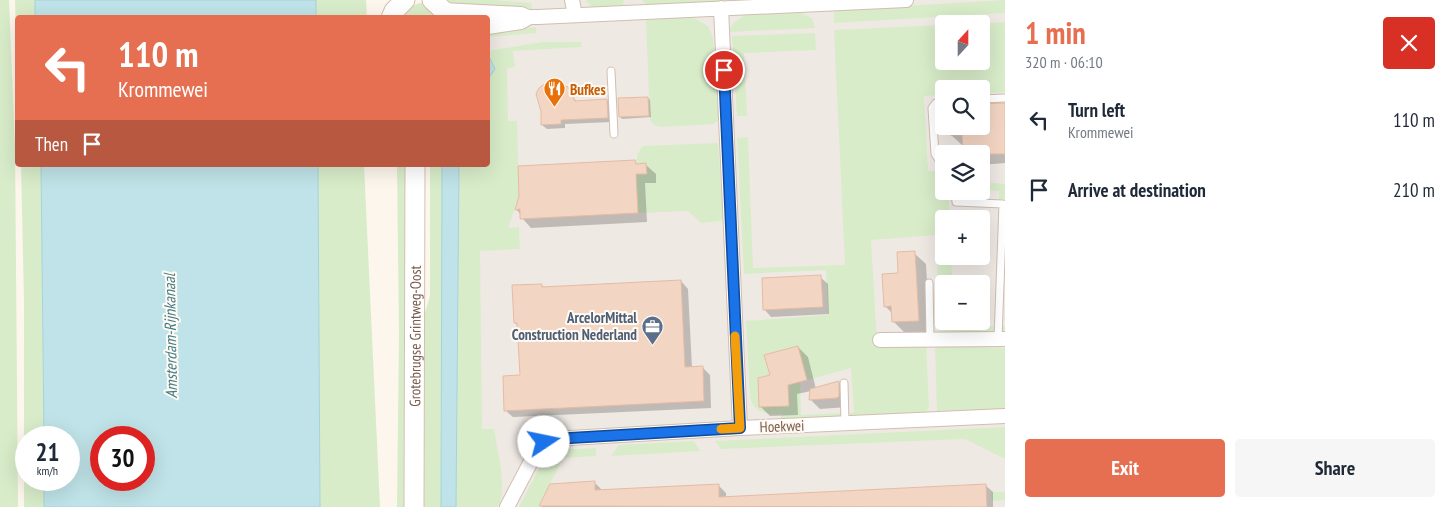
<!DOCTYPE html>
<meta charset="utf-8">
<style>
body{margin:0;font-family:"PT Sans Narrow",sans-serif;background:#f6f6f7;color:#1f2937;height:100vh;display:flex;flex-direction:column;font-size:19px;white-space:nowrap}
*{box-sizing:border-box;margin:0}
p{font-size:16px;color:#747a83}
.icon{flex:none;width:28px;height:28px;fill:none;stroke:currentColor;stroke-width:2;stroke-linecap:round;stroke-linejoin:round}
.map{position:relative;flex:1;overflow:hidden}
.drawer{display:flex;flex-direction:column;background:#fff;width:450px}
.drawer>*{flex:none}
.hud{position:absolute;left:15px;top:15px;width:475px;height:152px;border-radius:5px;box-shadow:0 5px 20px #0002;background:#e76f51;color:#fff;overflow:hidden}
.needle{width:32px;rotate:21deg}
.controls{position:absolute;left:935px;top:15px;display:grid;gap:10px}
.controls a{display:grid;place-items:center;width:55px;height:55px;border-radius:5px;background:#fff;box-shadow:0 5px 20px #0002;font-size:25px}
.speed{position:absolute;left:15px;top:426px;display:flex;gap:10px;font-size:25px;font-weight:700;text-align:center}
.speed>*{display:grid;place-content:center;width:65px;height:65px;border-radius:50%;background:#fff;box-shadow:0 5px 20px #0002;line-height:1}
.speed small{font-size:12px;font-weight:400}
.speed .limit{border:8px solid #d22;background:#fff;color:#111}
.pin{position:absolute;display:grid;place-items:center;width:42px;height:42px;color:#fff;margin:-21px;border:2px solid #fff;border-radius:50%;box-shadow:0 1px 5px #0007}
.me{position:absolute;width:55px;margin:-28px;rotate:79deg;stroke-linejoin:round;filter:drop-shadow(0 0 4px #0008)}
.turn{display:flex;align-items:center;gap:18px;height:105px;padding:0 20px;font-size:22px}
.turn .icon{width:65px;height:65px;stroke-width:2.5}
.turn b{display:block;font-size:35px;line-height:42px}
.then{display:flex;align-items:center;height:48px;padding:0 20px;background:#0003;gap:10px;font-size:19px}
.round{display:grid;place-items:center;flex:none;width:52px;height:52px;border-radius:5px;background:#f6f6f7}
.summary{display:flex;align-items:center;justify-content:space-between;height:85px;padding:0 20px}
h1{font-size:30px;font-weight:800;line-height:38px;color:#e76f51}
.button{display:flex;gap:10px;margin-top:auto;padding:10px 20px}
.button a{flex:1;height:58px;border-radius:5px;background:#e76f51;color:#fff;font-size:20px;font-weight:800;line-height:58px;text-align:center}
.button a+a{background:#f6f6f7;color:#1f2937}
ul{padding:0;list-style:none}
li{display:flex;align-items:center;gap:15px;height:70px;padding:0 20px}
li div{flex:1}
li b{display:block;font-size:19px}
li em{font-style:normal}
main{display:flex;flex:1;min-height:0}
.map>svg:first-child{display:block}
.industrial{fill:#efe9e4;fill-rule:evenodd}
.green{fill:#d8ecc9}
.water{fill:#bfe3e8;stroke:#a5d3da;fill-rule:evenodd}
.shadow{fill:#0003}
.building{fill:#f3d5c3;stroke:#e6bba3}
.lines{fill:none;stroke-linecap:round;stroke-linejoin:round}
.lane-casing{stroke:#d1beb0;stroke-width:9}
.street-casing{stroke:#d1beb0;stroke-width:16}
.secondary-casing{stroke:#d6c0b0;stroke-width:21}
.lane{stroke:#fff;stroke-width:7}
.street{stroke:#fff;stroke-width:14}
.secondary{stroke:#fff;stroke-width:19}
.route-casing{stroke:#114b97;stroke-width:12}
.route{stroke:#1a73e8;stroke-width:9}
.slow{stroke:#f59e0b;stroke-width:9}
.labels{text-anchor:middle;dominant-baseline:central;stroke-width:4;stroke-linejoin:round;paint-order:stroke}
.food-label{font-size:15px;font-weight:bold;fill:#c56008;stroke:#fffaf3;text-anchor:start}
.service-label{font-size:15px;font-weight:bold;fill:#4e5e75;stroke:#fffaf3;text-anchor:end}
.street-label{font-size:15px;fill:#7a5c4d;stroke:#fffaf3}
.water-label{font-size:16px;font-style:italic;fill:#437c86;stroke:#fffaf3}
</style>
<main>
<div class="map">
<svg width="1005" height="507" viewBox="0 0 1005 507">
<rect width="100%" height="100%" fill="#fdf6ec"/>
<path class="industrial" d="M 485,0 L 1005,0 L 1005,507 L 449,507 L 452,165 L 488,165 L 488,18 ZM 944,24 L 981,24 L 981,61 L 944,61 ZM 944,89 L 981,89 L 981,126 L 944,126 ZM 944,154 L 981,154 L 981,191 L 944,191 ZM 944,219 L 981,219 L 981,256 L 944,256 ZM 944,284 L 981,284 L 981,321 L 944,321 Z"/>
<path class="green" d="M 0,0 L 9,0 L 15,146 L 18,507 L 0,507 Z
M 15,0 L 35,0 L 35,17 L 18,18 L 17,63 Z
M 316,0 L 366,0 L 367,17 L 316,17 Z
M 447,0 L 492,0 L 531,3 L 532,10 C 511,9 463,12 447,0 Z
M 586,0 L 624,0 L 623,6 L 591,7 Z
M 642,0 L 737,0 L 647,6 Z
M 1005,0 L 1005,13 L 834,23 L 834,10 Z
M 420,3 L 426,4 L 440,18 L 401,18 L 408,7 Z
M 801,13 L 812,18 L 815,28 L 729,32 L 733,23 L 745,15 Z
M 692,17 L 708,26 L 713,38 L 719,119 L 714,124 L 660,127 L 654,125 L 650,120 L 646,20 Z
M 1005,22 L 1005,92 L 981,94 L 981,89 L 944,89 L 944,95 L 924,96 L 928,171 L 944,171 L 944,191 L 948,191 L 950,219 L 944,219 L 944,256 L 951,256 L 953,284 L 944,284 L 944,321 L 954,321 L 955,327 L 1005,326 L 1005,333 L 938,331 L 937,235 L 871,240 L 877,344 L 926,343 L 929,407 L 926,412 L 850,416 L 850,413 L 854,412 L 851,368 L 800,382 L 801,415 L 842,413 L 841,416 L 781,419 L 781,414 C 767,415 754,413 750,397 L 746,321 L 828,315 L 826,270 L 744,274 L 737,138 L 748,137 L 753,268 L 845,265 L 834,30 L 944,25 L 944,61 L 981,61 L 981,24 L 968,24 Z
M 536,27 L 536,33 L 488,37 L 488,33 Z
M 815,33 L 816,50 L 744,53 L 747,116 L 737,116 L 732,36 Z
M 542,42 L 582,42 L 581,47 L 513,51 L 515,67 L 507,68 L 508,121 L 517,121 L 519,196 L 508,228 L 519,227 L 520,249 L 480,251 L 482,429 L 494,429 C 497,450 508,488 498,507 L 456,507 L 459,165 L 488,165 L 488,79 L 495,69 L 488,51 Z
M 718,143 L 723,219 L 720,221 L 701,223 L 688,211 L 638,213 C 637,195 630,158 643,146 Z
M 21,165 L 41,165 L 44,437 L 26,438 L 26,480 L 44,480 L 44,507 L 24,507 L 24,301 Z
M 318,165 L 364,165 L 380,507 L 320,507 Z
M 397,165 L 409,165 L 405,333 L 410,379 L 406,507 L 397,507 L 399,335 Z
M 430,165 L 442,165 L 441,507 L 421,507 L 420,329 L 430,296 Z
M 981,182 L 1005,184 L 1005,199 L 999,199 L 999,191 L 981,190 Z
M 935,345 L 1005,348 L 1005,409 L 937,411 Z
M 1005,427 L 1005,459 L 965,439 L 721,449 L 715,441 Z
M 694,441 L 700,451 L 611,456 L 619,445 Z
M 596,448 L 596,456 L 563,458 L 538,507 L 519,507 L 546,455 L 554,450 Z
M 991,492 L 1005,492 L 1005,500 L 992,501 Z"/>
<path class="water" d="M 35,0 L 316,0 L 316,17 L 35,17 Z
M 488,54 L 495,69 L 488,79 Z
M 41,165 L 318,165 L 320,507 L 44,507 L 44,480 L 69,480 L 69,438 L 44,437 ZM 101,438 L 144,438 L 144,480 L 101,480 Z
M 442,165 L 459,165 L 456,507 L 441,507 Z"/>
<path class="shadow" d="M 567,89 L 577,102 L 607,100 L 611,105 L 612,122 L 565,124 L 565,128 L 547,129 L 542,125 Z
M 648,98 L 650,100 L 651,117 L 622,119 L 620,117 Z
M 1005,104 L 1005,163 L 981,165 L 981,154 L 961,144 L 951,135 L 981,126 Z
M 635,162 L 638,165 L 646,165 L 656,174 L 656,183 L 645,183 L 647,222 L 531,228 L 522,218 L 521,215 L 516,209 Z
M 914,253 L 926,264 L 930,332 L 905,333 L 894,322 L 893,314 L 885,306 L 899,274 Z
M 820,277 L 828,284 L 829,314 L 771,317 L 764,309 Z
M 681,281 L 688,289 L 692,368 L 702,367 L 710,375 L 711,408 L 513,417 L 505,410 L 521,376 L 519,326 L 515,323 L 541,285 L 545,288 Z
M 798,347 L 808,357 L 816,389 L 839,382 L 848,392 L 848,407 L 820,409 L 811,400 L 811,391 L 797,394 L 798,415 L 770,416 L 761,407 L 771,376 Z
M 594,482 L 602,490 L 718,485 L 726,493 L 726,498 L 985,485 L 993,492 L 993,507 L 542,507 L 541,506 Z"/>
<path class="building" d="M 547,82 L 555,83 L 568,87 L 575,101 L 607,99 L 608,118 L 561,120 L 561,124 L 541,125 L 541,111 L 536,94 L 539,88 Z
M 648,97 L 649,116 L 619,117 L 618,98 Z
M 1005,103 L 1005,154 L 963,154 L 962,135 L 950,135 L 949,126 L 981,126 L 981,104 Z
M 635,160 L 636,164 L 646,163 L 647,174 L 636,174 L 638,213 L 520,219 L 520,209 L 515,210 L 519,196 L 518,166 Z
M 915,251 L 919,321 L 892,322 L 891,306 L 884,307 L 882,274 L 898,273 L 897,252 Z
M 821,275 L 823,307 L 763,310 L 762,278 Z
M 681,280 L 685,367 L 703,366 L 704,401 L 504,411 L 503,376 L 520,375 L 517,323 L 514,323 L 512,285 L 542,284 L 542,287 Z
M 798,346 L 807,380 L 788,385 L 789,406 L 759,407 L 758,378 L 770,375 L 764,355 Z
M 839,381 L 839,396 L 837,398 L 809,400 L 810,389 Z
M 595,481 L 595,490 L 719,484 L 719,497 L 986,484 L 987,507 L 539,506 L 550,484 Z"/>
<g class="lines">
<defs>
<path id="lane" d="M 611,71 L 614,134
M 981,99 L 1005,98
M 944,100 L 936,103 L 932,108 L 935,154 L 939,160 L 944,162
M 955,191 L 956,202 L 1003,204 L 998,338
M 929,283 L 930,338
M 844,383 L 845,423"/>
<path id="street" d="M 572,0 L 575,15
M 721,8 L 740,428
M 443,10 L 521,14 L 528,17 L 538,17 L 906,0
M 488,27 L 521,22 L 528,18
M 880,340 L 1005,339
M 507,507 L 537,450 L 544,442 L 553,439 L 740,428 L 1005,416"/>
<g id="secondary">
<path d="M 432,0 L 443,10 L 446,18"/>
<path d="M 391,18 L 394,11 L 405,0"/>
<path id="s1" d="M 414,507 L 415,165"/>
</g>
</defs>
<use href="#lane" class="lane-casing"/>
<use href="#street" class="street-casing"/>
<use href="#secondary" class="secondary-casing"/>
<use href="#lane" class="lane"/>
<use href="#street" class="street"/>
<use href="#secondary" class="secondary"/>
</g>
<g class="lines">
<defs>
<path id="route" d="M 544,442 L 553,439 L 740,428 L 724,70"/>
</defs>
<use href="#route" class="route-casing"/>
<use href="#route" class="route"/>
<path class="slow" d="M 721,429 L 740,428 L 735,336"/>
</g>
<defs>
<symbol id="restaurant-pin" viewBox="-11 -11 22 30"><path d="M0 17L-7.5 6A9.5 9.5 0 1 1 7.5 6Z" fill="#e8710a" stroke="#fffaf3"/><path d="M-5-6h1v4h1v-4h1v4h1v-4h1v5L-1.5 .5V6h-2V.5L-5-1ZM5-6V6H3V1.5H1.5Q1.5-4 5-6Z" fill="#fff"/></symbol>
<symbol id="office-pin" viewBox="-11 -11 22 30"><path d="M0 17L-7.5 6A9.5 9.5 0 1 1 7.5 6Z" fill="#5c6f8a" stroke="#fffaf3"/><path d="M-6-3h4V-5.5h4V-3h4V5H-6ZM-1-4.5V-3h2v-1.5ZM-6 0V1H6V0Z" fill="#fff"/></symbol>
</defs>
<g fill-rule="evenodd">
<use href="#restaurant-pin" x="542" y="76" width="25" height="34"/>
<use href="#office-pin" x="640" y="314" width="25" height="34"/>
</g>
<g class="labels">
<g class="food-label">
<text x="570" y="89">Bufkes</text>
</g>
<g class="service-label">
<text x="637" y="317">ArcelorMittal<tspan x="637" dy="17">Construction Nederland</tspan></text>
</g>
<g class="street-label">
<text stroke="none"><textPath href="#s1" startOffset="171">Grotebrugse Grintweg-Oost</textPath></text>
<text transform="translate(782 426) rotate(-2)">Hoekwei</text>
</g>
<g class="water-label">
<text transform="translate(170 336) rotate(-91)">Amsterdam-Rijnkanaal</text>
</g>
</g>
</svg>
<div class="controls">
<a><svg class="needle" viewBox="-14 -14 28 28"><path d="M0-13l5 13h-10z" fill="#e53935"/><path d="M0 13l5-13h-10z" fill="#747a83"/></svg></a>
<a><svg class="icon" aria-label="search" viewBox="0 0 24 24"><circle cx="10" cy="10" r="6"/><path d="M15 15l6 6"/></svg></a>
<a><svg class="icon" aria-label="layers" viewBox="0 0 24 24"><path d="M12 4l9 5-9 5-9-5zM3 14l9 5 9-5"/></svg></a>
<a>+</a>
<a>−</a>
</div>
<div class="speed"><div>21<small>km/h</small></div><div class="limit">30</div></div>
<div class="pin" style="left:724px;top:70px;background:#d93025"><svg class="icon" aria-label="arrive" viewBox="0 0 24 24"><path d="M6 21V4h12l-3 4 3 4H6"/></svg></div>
<svg class="me" style="left:544px;top:442px" viewBox="-20 -20 40 40"><circle r="19" fill="#fff"/><path d="M0-13L10 11 0 6-10 11z" fill="#1a73e8"/></svg>
<div class="hud">
<div class="turn"><svg class="icon" aria-label="left" viewBox="0 0 24 24"><path d="M17 20v-9H6M10 6l-5 5 5 5"/></svg><div><b>110 m</b>Krommewei</div></div>
<div class="then">Then<svg class="icon" aria-label="arrive" viewBox="0 0 24 24"><path d="M6 21V4h12l-3 4 3 4H6"/></svg></div>
</div>
</div>
<section class="drawer">
<div class="summary"><div><h1>1 min</h1><p>320 m · 06:10</p></div><a class="round" style="background:#d93025;color:#fff"><svg class="icon" aria-label="close" viewBox="0 0 24 24"><path d="M6 6l12 12M18 6L6 18"/></svg></a></div>
<ul>
<li><svg class="icon" aria-label="left" viewBox="0 0 24 24"><path d="M17 20v-9H6M10 6l-5 5 5 5"/></svg><div><b>Turn left</b><p>Krommewei</p></div><em>110 m</em></li>
<li><svg class="icon" aria-label="arrive" viewBox="0 0 24 24"><path d="M6 21V4h12l-3 4 3 4H6"/></svg><div><b>Arrive at destination</b></div><em>210 m</em></li>
</ul>
<div class="button"><a>Exit</a><a>Share</a></div>
</section>
</main>
